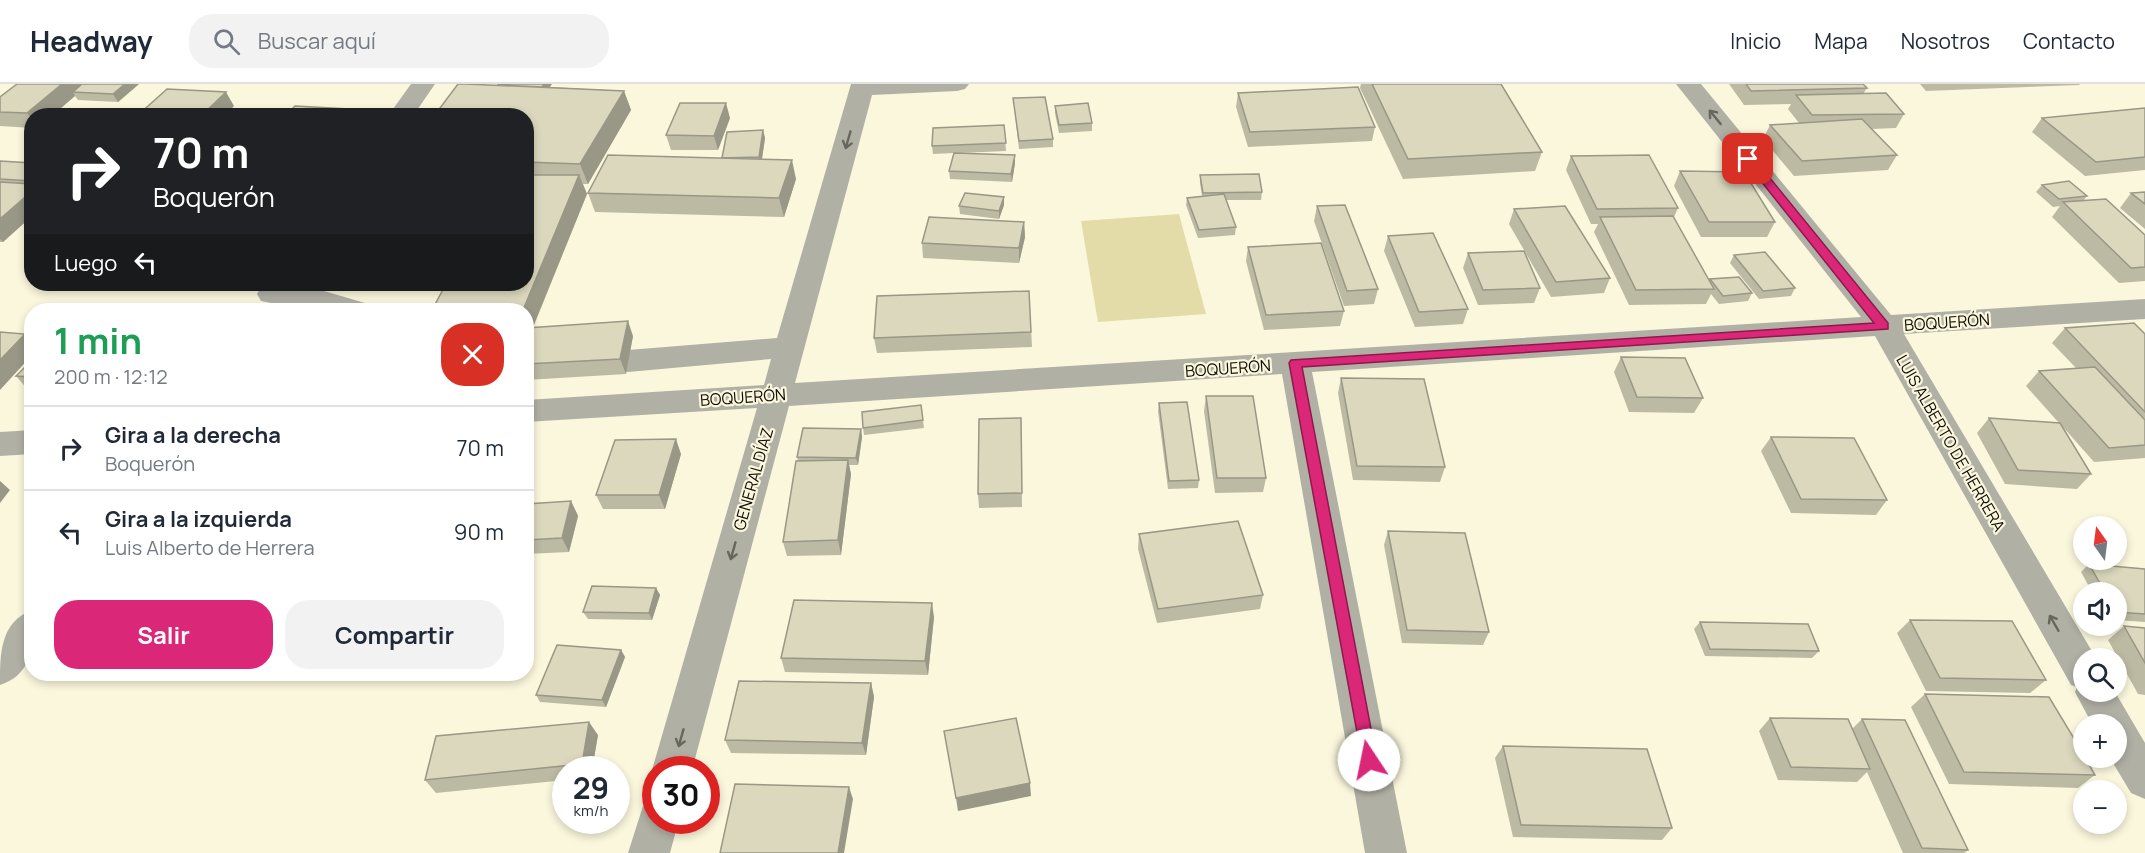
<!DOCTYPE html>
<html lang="es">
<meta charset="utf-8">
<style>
body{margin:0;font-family:Manrope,sans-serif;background:#f2f2f3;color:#1f2937;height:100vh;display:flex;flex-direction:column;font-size:22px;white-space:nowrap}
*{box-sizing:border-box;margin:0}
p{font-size:20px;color:#747a83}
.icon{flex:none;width:33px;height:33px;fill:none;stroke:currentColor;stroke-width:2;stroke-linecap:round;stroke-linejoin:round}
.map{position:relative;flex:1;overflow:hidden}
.details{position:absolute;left:24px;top:219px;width:510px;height:378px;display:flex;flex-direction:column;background:#fff;border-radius:24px;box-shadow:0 3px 9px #0003}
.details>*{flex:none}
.hud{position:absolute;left:24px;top:24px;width:510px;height:183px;border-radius:24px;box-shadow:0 3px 9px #0003;background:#202124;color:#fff;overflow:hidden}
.needle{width:39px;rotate:346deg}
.fabs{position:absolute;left:2073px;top:432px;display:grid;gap:12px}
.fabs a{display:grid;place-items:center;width:54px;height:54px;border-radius:50%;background:#fff;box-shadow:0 3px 9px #0003;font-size:30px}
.speed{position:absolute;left:552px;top:672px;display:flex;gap:12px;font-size:30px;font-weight:700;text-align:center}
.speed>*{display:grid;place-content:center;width:78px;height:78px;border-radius:50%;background:#fff;box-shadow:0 3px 9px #0003;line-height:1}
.speed small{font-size:15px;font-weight:400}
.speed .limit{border:9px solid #d22;background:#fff;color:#111}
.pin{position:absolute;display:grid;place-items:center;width:51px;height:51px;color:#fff;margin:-26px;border-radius:12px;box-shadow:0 3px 9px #0006}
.me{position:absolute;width:66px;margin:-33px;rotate:349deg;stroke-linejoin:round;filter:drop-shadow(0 0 4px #0008)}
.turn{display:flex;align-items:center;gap:21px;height:126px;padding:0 30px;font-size:27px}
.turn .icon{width:78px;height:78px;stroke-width:2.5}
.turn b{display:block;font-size:42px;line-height:51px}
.then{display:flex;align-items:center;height:57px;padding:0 30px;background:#0003;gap:12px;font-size:22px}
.round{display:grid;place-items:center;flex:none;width:63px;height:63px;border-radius:24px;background:#f2f2f3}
.headline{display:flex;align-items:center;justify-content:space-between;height:102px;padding:0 30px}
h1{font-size:36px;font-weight:700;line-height:45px;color:#1e9e55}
.action{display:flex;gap:12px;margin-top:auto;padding:12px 30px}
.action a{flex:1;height:69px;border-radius:24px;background:#db2777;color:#fff;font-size:24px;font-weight:700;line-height:69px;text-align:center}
.action a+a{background:#f2f2f3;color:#1f2937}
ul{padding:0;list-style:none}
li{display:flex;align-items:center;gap:18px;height:84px;padding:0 30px;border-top:2px solid #e0e1e3}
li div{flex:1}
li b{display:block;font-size:22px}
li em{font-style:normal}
header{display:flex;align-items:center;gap:36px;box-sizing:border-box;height:84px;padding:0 30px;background:#fff;border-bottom:2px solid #e0e1e3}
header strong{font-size:28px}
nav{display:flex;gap:33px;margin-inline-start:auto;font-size:21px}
.search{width:420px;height:54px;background:#f2f2f3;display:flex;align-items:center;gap:15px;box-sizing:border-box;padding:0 21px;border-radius:24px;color:#747a83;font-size:22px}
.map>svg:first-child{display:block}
.green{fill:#e3dca8}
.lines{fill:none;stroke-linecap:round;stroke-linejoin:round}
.minor{fill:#b1b0a5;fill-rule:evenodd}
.wall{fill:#bcbaa3}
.shaded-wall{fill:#999785}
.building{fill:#dbd8be;stroke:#999785;stroke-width:1.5}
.oneway{stroke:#68665d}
.route{fill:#db2777;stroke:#8e194d;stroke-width:1.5}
.labels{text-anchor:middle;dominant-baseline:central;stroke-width:4.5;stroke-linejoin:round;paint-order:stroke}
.street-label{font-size:16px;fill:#0e0c05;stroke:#fbf7dd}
</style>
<header>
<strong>Headway</strong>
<div class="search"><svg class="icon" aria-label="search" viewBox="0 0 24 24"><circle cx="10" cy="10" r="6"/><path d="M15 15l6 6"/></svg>Buscar aquí</div>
<nav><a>Inicio</a><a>Mapa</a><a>Nosotros</a><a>Contacto</a></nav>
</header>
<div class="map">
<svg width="2145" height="769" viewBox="0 0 2145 769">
<rect width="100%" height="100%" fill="#fbf7dd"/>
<path class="green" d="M 1179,130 L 1206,230 L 1098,238 L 1081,137 Z"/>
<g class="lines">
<path class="minor" d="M 411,0 L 435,0 L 413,32 L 388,32 Z
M 851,0 L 969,0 L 965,5 L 957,7 L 872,11 L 795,299 L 1861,233 L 1676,0 L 1701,0 L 1891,231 L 2145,215 L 2145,235 L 1904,250 L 2096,574 L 2084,574 L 2084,608 L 2115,608 L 2145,659 L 2145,715 L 2131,709 L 2110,674 L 2116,674 L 2116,640 L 2092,640 L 2075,608 L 2077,603 L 2071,601 L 1875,252 L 1312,288 L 1407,769 L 1365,769 L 1282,290 L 789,322 L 692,686 L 656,686 L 656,694 L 652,686 L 757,324 L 526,338 L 526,316 L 764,301 L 771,275 L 628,288 L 617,284 L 613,277 L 617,270 L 628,266 L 777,254 Z
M 271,201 L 307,202 L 365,219 L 370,226 L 325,226 L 305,220 L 271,219 L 261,217 L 257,210 L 261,203 Z
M 32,346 L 32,370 L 0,372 L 0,348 Z
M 32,526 C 32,558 36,589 0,601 C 0,570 0,538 32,526 Z
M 656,717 L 656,736 L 679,736 L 670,769 L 628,769 L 643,722 Z"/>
</g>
<path class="wall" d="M 139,0 L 118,18 L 78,16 L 75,12 L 32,32 L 32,44 L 0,42 L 0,13 Z
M 1361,0 L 1501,0 L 1542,68 L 1535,87 L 1403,95 L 1360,4 Z
M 1729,0 L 1863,0 L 1867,4 L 1863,10 L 1904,30 L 1896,44 L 1872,45 L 1897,71 L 1888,86 L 1794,92 L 1763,55 L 1770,41 L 1799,39 L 1788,25 L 1791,20 L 1744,21 Z
M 1920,0 L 2080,0 L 2079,1 L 1926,7 Z
M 550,3 L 624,7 L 631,26 L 588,100 L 583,100 L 587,110 L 533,244 L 633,252 L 626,290 L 526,296 L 526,32 Z
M 1238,9 L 1375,43 L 1372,57 L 1248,63 L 1236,23 Z
M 1013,14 L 1053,55 L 1053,63 L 1019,65 Z
M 1055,22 L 1092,39 L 1092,47 L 1059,49 L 1055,29 Z
M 2145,24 L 2145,86 L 2085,92 L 2032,48 L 2042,34 Z
M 730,34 L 718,66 L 671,66 L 666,51 Z
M 1004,41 L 1006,67 L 960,69 L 1015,79 L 1012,98 L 950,95 L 949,87 L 954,69 L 933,70 L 932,62 Z
M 763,46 L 765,54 L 762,75 L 796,95 L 784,133 L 595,128 L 588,109 L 722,74 Z
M 1571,72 L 1678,124 L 1674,133 L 1709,197 L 1710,195 L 1752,209 L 1748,217 L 1719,220 L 1711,210 L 1706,220 L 1629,221 L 1594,148 L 1598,140 L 1591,140 L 1566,86 Z
M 0,77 L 32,79 L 32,132 L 3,158 L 0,158 Z
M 1680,87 L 1775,138 L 1767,153 L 1701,153 L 1674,102 Z
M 1200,91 L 1262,108 L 1261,116 L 1226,116 L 1236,143 L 1235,151 L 1198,154 L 1186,121 L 1187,114 L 1202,112 L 1200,99 Z
M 2042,101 L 2087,112 L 2083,117 L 2145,151 L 2145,197 L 2119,199 L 2052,133 L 2060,122 L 2053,123 L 2036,108 Z
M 2145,108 L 2145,145 L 2120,124 L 2131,109 Z
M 1004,113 L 1004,121 L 999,135 L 960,130 L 959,122 Z
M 1317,122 L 1378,205 L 1374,220 L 1344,222 L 1314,137 Z
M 1514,125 L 1610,194 L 1604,209 L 1551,213 L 1509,140 Z
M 1024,138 L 1025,153 L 1019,179 L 923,174 L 922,159 Z
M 1388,152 L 1468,225 L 1463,240 L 1415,243 L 1384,167 Z
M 1248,163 L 1344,227 L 1340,242 L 1264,246 L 1246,177 Z
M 1468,169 L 1540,204 L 1534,219 L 1478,221 L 1463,184 Z
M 1734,171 L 1795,204 L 1791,212 L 1759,215 L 1730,179 Z
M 1029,207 L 1032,263 L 877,269 L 874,254 Z
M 2065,244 L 2145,250 L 2145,374 L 2094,378 L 2063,343 L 2091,390 L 2077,405 L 2005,400 L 1977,349 L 1989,334 L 2059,339 L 2026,302 L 2039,287 L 2076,284 L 2052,259 Z
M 1621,273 L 1703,314 L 1694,329 L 1629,328 L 1614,288 Z
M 32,276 L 32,307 L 29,307 L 16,292 Z
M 1341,294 L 1445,383 L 1440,398 L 1353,396 L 1338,309 Z
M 1206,312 L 1266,394 L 1263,408 L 1215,409 L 1204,327 Z
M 1159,319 L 1199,396 L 1198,404 L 1168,405 L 1158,327 Z
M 921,321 L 924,344 L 864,351 L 863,344 Z
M 1021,334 L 1022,423 L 979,424 L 978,410 Z
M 861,345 L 862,353 L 858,381 L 849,381 L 851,390 L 841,471 L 787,472 L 783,458 L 798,377 L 797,373 Z
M 1771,353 L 1887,416 L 1876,431 L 1791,429 L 1761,367 Z
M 681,370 L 665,425 L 603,425 L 596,411 Z
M 571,417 L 578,432 L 569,468 L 526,470 L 526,420 Z
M 1388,447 L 1489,548 L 1483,561 L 1402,559 L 1384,461 Z
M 1139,450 L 1263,511 L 1260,525 L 1157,539 L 1138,465 Z
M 2089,480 L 2145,485 L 2145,538 L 2116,536 L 2116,508 L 2092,508 L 2081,488 Z
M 656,504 L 660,511 L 652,536 L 588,535 L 583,528 Z
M 934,533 L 928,591 L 785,588 L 781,574 Z
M 1910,536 L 2046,596 L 2030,609 L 1926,607 L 1897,549 Z
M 1700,538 L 1819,567 L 1812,574 L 1705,572 L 1694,545 Z
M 2124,542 L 2145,544 L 2145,611 L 2138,610 L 2108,556 Z
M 621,566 L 625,573 L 606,623 L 540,618 L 536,611 Z
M 871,599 L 874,613 L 866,671 L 731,669 L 725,656 Z
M 1925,610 L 2095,691 L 2078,704 L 1949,700 L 1911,623 Z
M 1770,634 L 1852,645 L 1862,635 L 1968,766 L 1964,769 L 1903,769 L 1867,688 L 1857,698 L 1778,696 L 1759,647 Z
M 598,651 L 592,686 L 566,686 L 566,696 L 436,709 L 425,696 Z
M 1503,662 L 1672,744 L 1662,756 L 1513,753 L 1495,674 Z"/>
<path class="shaded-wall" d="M 62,0 L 90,0 L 73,8 L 75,12 L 52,32 L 32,32 L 32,36 L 27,29 Z
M 125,0 L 139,0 L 118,18 L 113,10 Z
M 544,0 L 552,0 L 542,15 L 539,7 Z
M 624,7 L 631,26 L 588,100 L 580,80 Z
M 226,8 L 234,22 L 225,32 L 201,32 Z
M 726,19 L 730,34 L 718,66 L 714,52 Z
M 348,25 L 352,32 L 342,32 Z
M 763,46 L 765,54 L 761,81 L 759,73 Z
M 1015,71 L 1015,79 L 1012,98 L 1011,90 Z
M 792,76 L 796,95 L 784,133 L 779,114 Z
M 579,91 L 587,110 L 530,250 L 526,241 L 526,226 L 523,226 Z
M 32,107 L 32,132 L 3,158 L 0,155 L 0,135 Z
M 1004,113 L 1004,121 L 999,135 L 999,127 Z
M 1024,138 L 1025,153 L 1019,179 L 1019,164 Z
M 628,237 L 633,252 L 626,290 L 620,275 Z
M 25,250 L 32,257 L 32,271 L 0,306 L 0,276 Z
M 861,345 L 862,353 L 858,381 L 856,374 Z
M 676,355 L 681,370 L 665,425 L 659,411 Z
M 848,376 L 851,390 L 841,471 L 838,456 Z
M 0,397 L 10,406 L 0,419 Z
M 571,417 L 578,432 L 569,468 L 562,454 Z
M 656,504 L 660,511 L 652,536 L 649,529 Z
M 932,519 L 934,533 L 928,591 L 925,577 Z
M 621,566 L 625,573 L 606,623 L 602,616 Z
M 871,599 L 874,613 L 866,671 L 862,659 Z
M 589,638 L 598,651 L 592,686 L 585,686 L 582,680 Z
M 1030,699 L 1031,712 L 958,727 L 956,714 Z
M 849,703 L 853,715 L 844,769 L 838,769 Z"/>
<path class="building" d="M 17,0 L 62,0 L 27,29 L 0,28 L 0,13 Z
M 82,0 L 125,0 L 113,10 L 73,8 Z
M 458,0 L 466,0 L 624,7 L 580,80 L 526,78 L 526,32 L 434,32 Z
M 498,0 L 544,0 L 542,3 L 498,1 Z
M 1372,0 L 1501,0 L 1542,68 L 1408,75 Z
M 1746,0 L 1863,0 L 1867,4 L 1751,7 Z
M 1358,3 L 1375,43 L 1250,48 L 1238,9 Z
M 167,5 L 226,8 L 201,32 L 137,32 Z
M 1886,9 L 1904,30 L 1812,31 L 1796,11 Z
M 1045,13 L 1053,55 L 1019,57 L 1013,14 Z
M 680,19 L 726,19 L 714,52 L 666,51 Z
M 1088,19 L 1092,39 L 1059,41 L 1055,22 Z
M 295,22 L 348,25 L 342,32 L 285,32 Z
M 2145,24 L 2145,73 L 2096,78 L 2042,34 Z
M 1862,35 L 1897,71 L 1802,77 L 1770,41 Z
M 1004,41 L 1006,59 L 932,62 L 933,44 Z
M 763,46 L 759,73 L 722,74 L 727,48 Z
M 954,69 L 1015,71 L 1011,90 L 949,87 Z
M 608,71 L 792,76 L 779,114 L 588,109 Z
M 1649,71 L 1678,124 L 1597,125 L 1571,72 Z
M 0,77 L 32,79 L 32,97 L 0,95 Z
M 1680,87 L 1744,88 L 1775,138 L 1709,138 Z
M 1259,90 L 1262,108 L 1203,109 L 1200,91 Z
M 526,91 L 579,91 L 523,226 L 432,226 L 446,200 L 526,200 Z
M 2069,97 L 2087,112 L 2059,115 L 2042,101 Z
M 0,98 L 32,100 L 32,107 L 0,135 Z
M 2145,108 L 2145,120 L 2131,109 Z
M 965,109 L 1004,113 L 999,127 L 959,122 Z
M 1224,110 L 1236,143 L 1199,146 L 1187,114 Z
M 2106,115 L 2145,151 L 2145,183 L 2131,184 L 2063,118 Z
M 1345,121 L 1378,205 L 1347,207 L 1317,122 Z
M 1565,122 L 1610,194 L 1556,198 L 1514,125 Z
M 1673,132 L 1714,205 L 1636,206 L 1600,133 Z
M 929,133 L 1024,138 L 1019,164 L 922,159 Z
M 1433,149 L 1468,225 L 1419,228 L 1388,152 Z
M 1321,159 L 1344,227 L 1266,231 L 1248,163 Z
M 1524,167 L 1540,204 L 1483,206 L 1468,169 Z
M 1765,168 L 1795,204 L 1763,207 L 1734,171 Z
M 1739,193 L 1752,209 L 1723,212 L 1710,195 Z
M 1029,207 L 1031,248 L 874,254 L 877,212 Z
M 628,237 L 620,275 L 526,280 L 526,244 Z
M 2134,239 L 2145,250 L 2145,328 L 2065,244 Z
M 0,248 L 25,250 L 0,276 Z
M 1621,273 L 1685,274 L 1703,314 L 1637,313 Z
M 32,276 L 32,293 L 16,292 Z
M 2095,283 L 2145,336 L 2145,361 L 2109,364 L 2039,287 Z
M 1341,294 L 1424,295 L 1445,383 L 1357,382 Z
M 1206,312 L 1253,312 L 1266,394 L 1217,394 Z
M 1187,318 L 1199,396 L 1169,397 L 1159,319 Z
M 921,321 L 923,336 L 863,344 L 862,328 Z
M 1021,334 L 1022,409 L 978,410 L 979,335 Z
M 1989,334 L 2060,339 L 2091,390 L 2018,386 Z
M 803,344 L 861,345 L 856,374 L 797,373 Z
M 1771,353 L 1854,354 L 1887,416 L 1801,415 Z
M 676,355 L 659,411 L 596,411 L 615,356 Z
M 848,376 L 838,456 L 783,458 L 796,377 Z
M 571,417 L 562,454 L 526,456 L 526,420 Z
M 1238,437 L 1263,511 L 1158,525 L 1139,450 Z
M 1388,447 L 1465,449 L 1489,548 L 1407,546 Z
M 2089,480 L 2145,485 L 2145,530 L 2116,528 L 2116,508 L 2105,508 Z
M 592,502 L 656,504 L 649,529 L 583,528 Z
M 794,516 L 932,519 L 925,577 L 781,574 Z
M 1910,536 L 2012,537 L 2046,596 L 1940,594 Z
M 1700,538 L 1808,540 L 1819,567 L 1710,565 Z
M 2124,542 L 2145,544 L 2145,579 Z
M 557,561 L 621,566 L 602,616 L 536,611 Z
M 739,597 L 871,599 L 862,659 L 725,656 Z
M 1925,610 L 2049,613 L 2084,671 L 2084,674 L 2085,674 L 2095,691 L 1964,688 Z
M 1016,634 L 1030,699 L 956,714 L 944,647 Z
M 1770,634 L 1848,635 L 1870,685 L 1791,683 Z
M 1862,635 L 1905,636 L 1968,766 L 1922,764 Z
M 589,638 L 582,680 L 425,696 L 436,652 Z
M 1503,662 L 1647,665 L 1672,744 L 1521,741 Z
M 735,700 L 849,703 L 838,769 L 720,769 Z"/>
<defs><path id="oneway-shaft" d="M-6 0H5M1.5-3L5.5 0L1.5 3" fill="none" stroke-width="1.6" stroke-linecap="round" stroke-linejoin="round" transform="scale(1.5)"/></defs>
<g class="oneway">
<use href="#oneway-shaft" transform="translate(1715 33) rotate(-129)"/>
<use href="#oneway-shaft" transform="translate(848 56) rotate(106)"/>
<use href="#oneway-shaft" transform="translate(733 467) rotate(106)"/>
<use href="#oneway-shaft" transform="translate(2054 539) rotate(-120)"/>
<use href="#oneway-shaft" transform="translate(681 654) rotate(106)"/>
</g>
<path class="route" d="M 1748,71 L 1752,72 L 1888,239 L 1888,245 L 1302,283 L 1377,676 L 1375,681 L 1369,683 L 1363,681 L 1289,279 L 1291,276 L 1874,239 L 1745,77 L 1743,75 Z"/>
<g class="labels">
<g class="street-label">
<text transform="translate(1947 238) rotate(-4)">BOQUERÓN</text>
<text transform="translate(1228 284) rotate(-4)">BOQUERÓN</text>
<text transform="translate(743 313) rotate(-4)">BOQUERÓN</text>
<text transform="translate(1951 359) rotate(60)">LUIS ALBERTO DE HERRERA</text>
<text transform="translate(753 395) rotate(-74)">GENERAL DÍAZ</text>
</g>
</g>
</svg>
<div class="fabs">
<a><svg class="needle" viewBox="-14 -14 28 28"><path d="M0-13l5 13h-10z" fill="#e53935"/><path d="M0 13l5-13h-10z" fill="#747a83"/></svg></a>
<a><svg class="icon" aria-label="sound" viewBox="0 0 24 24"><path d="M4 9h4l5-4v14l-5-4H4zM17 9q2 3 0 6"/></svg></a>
<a><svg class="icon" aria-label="search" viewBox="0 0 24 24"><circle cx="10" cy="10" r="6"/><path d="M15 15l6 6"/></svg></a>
<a>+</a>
<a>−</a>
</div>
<div class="speed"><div>29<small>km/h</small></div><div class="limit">30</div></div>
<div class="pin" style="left:1748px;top:75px;background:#d93025"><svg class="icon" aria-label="arrive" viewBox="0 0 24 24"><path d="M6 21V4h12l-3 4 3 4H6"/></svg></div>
<svg class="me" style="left:1369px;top:676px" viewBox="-20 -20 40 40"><circle r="19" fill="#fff"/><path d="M0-13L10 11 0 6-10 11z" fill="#db2777"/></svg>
<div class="hud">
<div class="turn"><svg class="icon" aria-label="right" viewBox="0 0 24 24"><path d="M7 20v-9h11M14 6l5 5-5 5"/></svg><div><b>70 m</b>Boquerón</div></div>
<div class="then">Luego<svg class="icon" aria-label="left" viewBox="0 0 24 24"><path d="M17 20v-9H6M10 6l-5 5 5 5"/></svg></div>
</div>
<section class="details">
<div class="headline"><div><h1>1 min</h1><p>200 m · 12:12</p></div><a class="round" style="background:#d93025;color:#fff"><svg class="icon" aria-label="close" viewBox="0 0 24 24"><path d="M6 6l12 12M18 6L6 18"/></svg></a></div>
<ul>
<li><svg class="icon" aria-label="right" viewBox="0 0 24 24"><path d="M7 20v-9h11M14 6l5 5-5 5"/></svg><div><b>Gira a la derecha</b><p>Boquerón</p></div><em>70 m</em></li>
<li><svg class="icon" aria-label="left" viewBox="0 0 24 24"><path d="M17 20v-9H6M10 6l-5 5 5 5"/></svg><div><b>Gira a la izquierda</b><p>Luis Alberto de Herrera</p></div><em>90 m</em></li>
</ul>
<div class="action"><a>Salir</a><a>Compartir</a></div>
</section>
</div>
